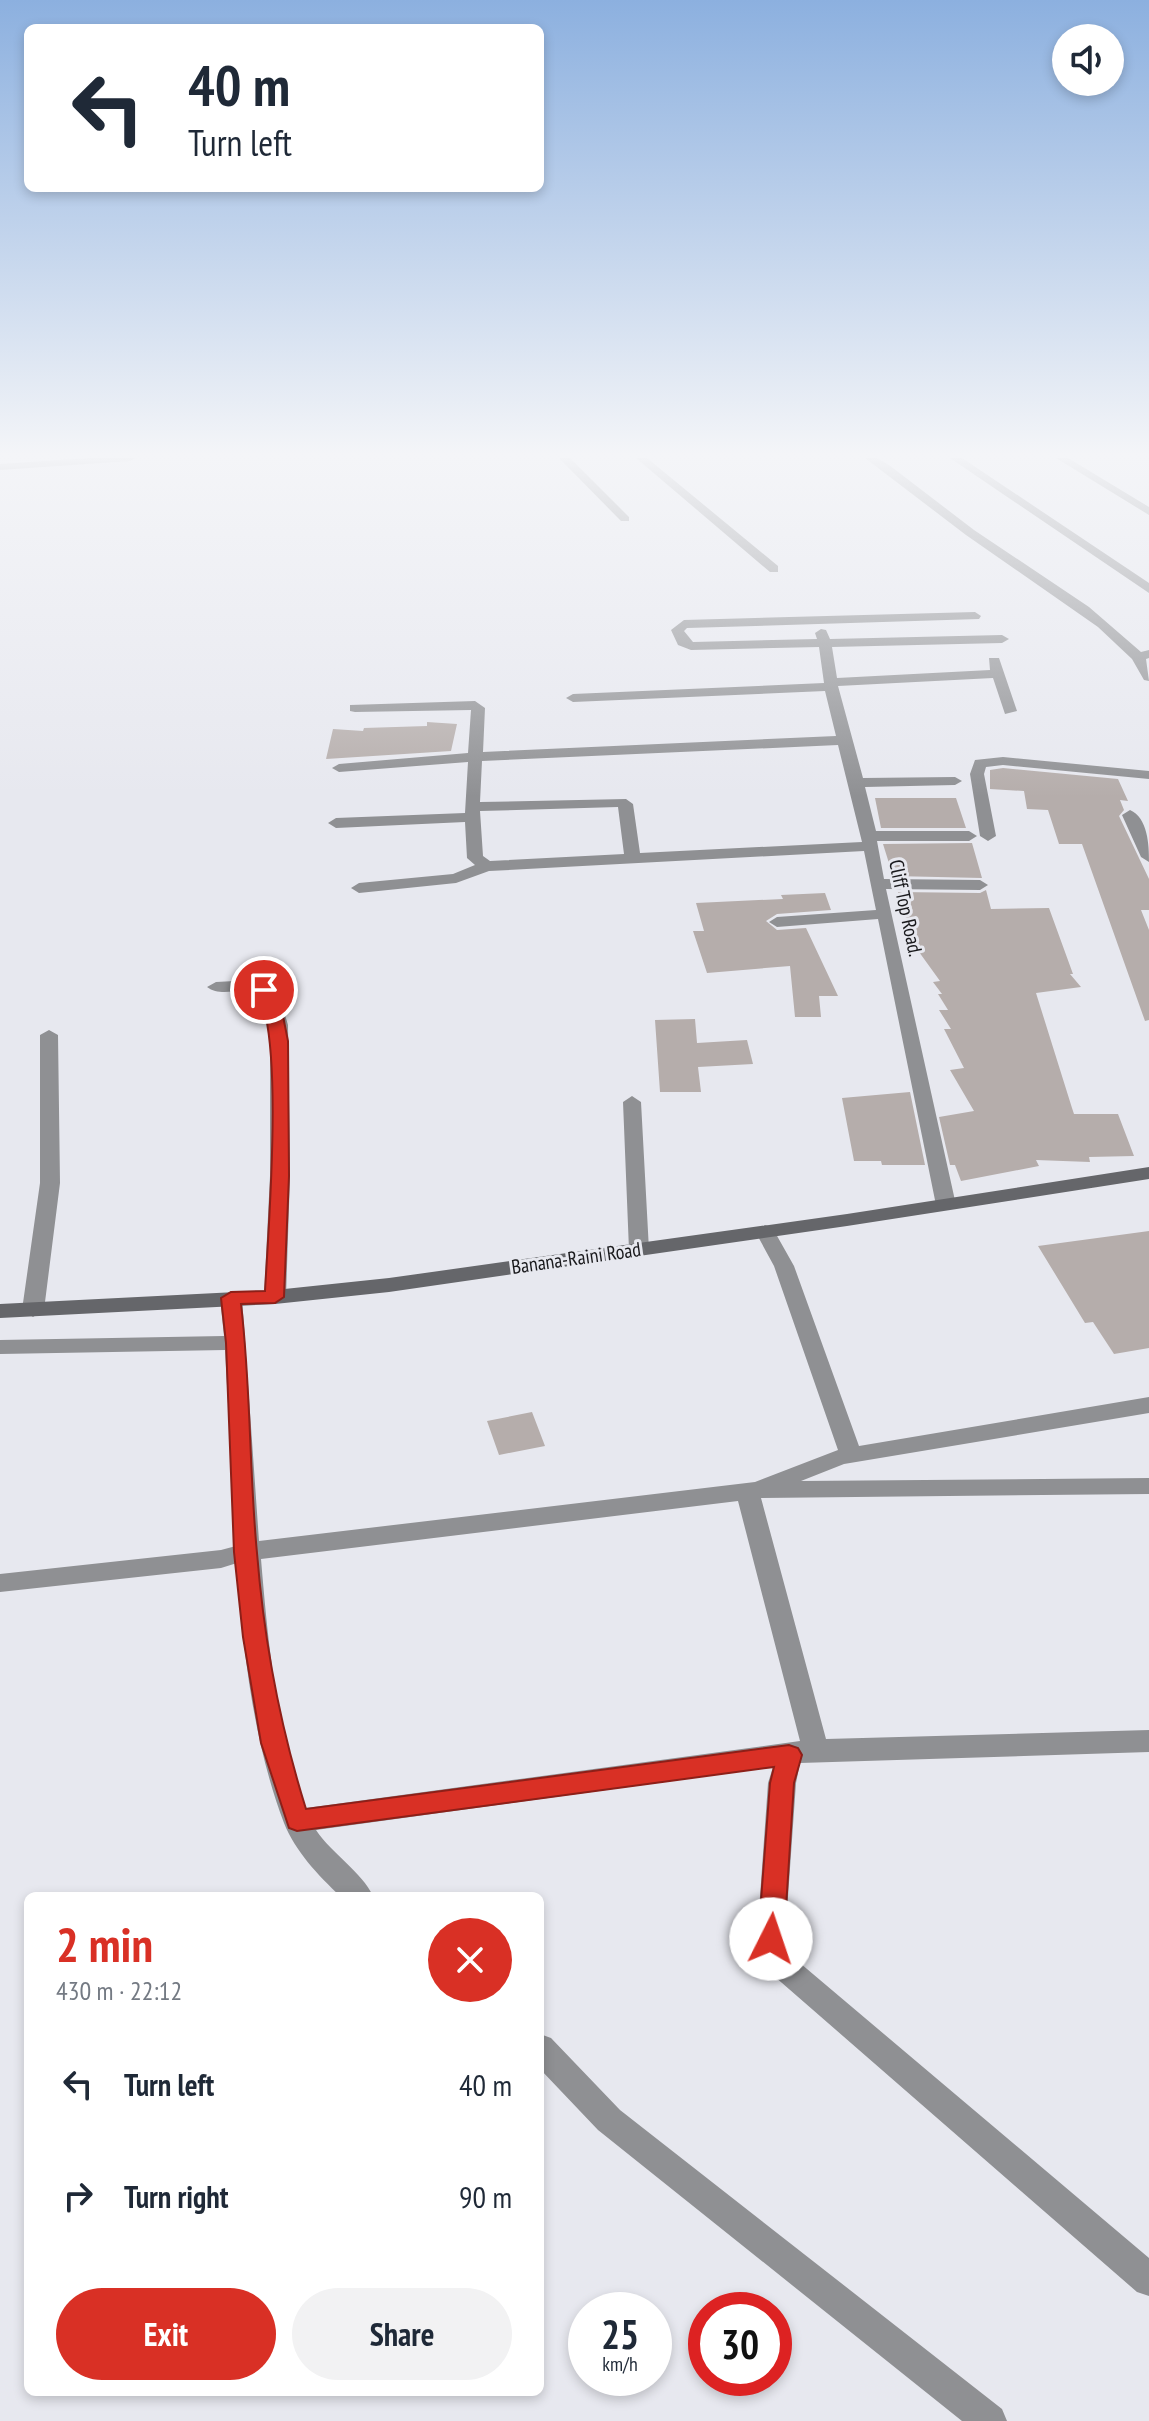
<!DOCTYPE html>
<meta charset="utf-8">
<style>
body{margin:0;font-family:"PT Sans Narrow",sans-serif;background:#f2f2f3;color:#1f2937;height:100vh;display:flex;flex-direction:column;font-size:30px;white-space:nowrap}
*{box-sizing:border-box;margin:0}
p{font-size:26px;color:#747a83}
.icon{flex:none;width:44px;height:44px;fill:none;stroke:currentColor;stroke-width:2;stroke-linecap:round;stroke-linejoin:round}
.map{position:relative;flex:1;overflow:hidden}
.drawer{position:absolute;left:24px;top:1892px;width:520px;height:504px;display:flex;flex-direction:column;background:#fff;border-radius:12px;box-shadow:0 4px 12px #0003}
.drawer>*{flex:none}
.hud{position:absolute;left:24px;top:24px;width:520px;height:168px;border-radius:12px;box-shadow:0 4px 12px #0003;background:#fff;color:#1f2937;overflow:hidden}
.tools{position:absolute;left:1052px;top:24px;display:grid;gap:16px}
.tools a{display:grid;place-items:center;width:72px;height:72px;border-radius:50%;background:#fff;box-shadow:0 4px 12px #0003;font-size:40px}
.speed{position:absolute;left:568px;top:2292px;display:flex;gap:16px;font-size:40px;font-weight:700;text-align:center}
.speed>*{display:grid;place-content:center;width:104px;height:104px;border-radius:50%;background:#fff;box-shadow:0 4px 12px #0003;line-height:1}
.speed small{font-size:20px;font-weight:400}
.speed .limit{border:12px solid #d22;background:#fff;color:#111}
.pin{position:absolute;display:grid;place-items:center;width:68px;height:68px;color:#fff;margin:-34px;border:4px solid #fff;border-radius:50%;box-shadow:0 2px 8px #0007}
.me{position:absolute;width:88px;margin:-44px;rotate:4deg;stroke-linejoin:round;filter:drop-shadow(0 0 6px #0008)}
.turn{display:flex;align-items:center;gap:28px;height:168px;padding:0 32px;font-size:36px}
.turn .icon{width:104px;height:104px;stroke-width:2.5}
.turn b{display:block;font-size:56px;line-height:68px}
.round{display:grid;place-items:center;flex:none;width:84px;height:84px;border-radius:42px;background:#f2f2f3}
.headline{display:flex;align-items:center;justify-content:space-between;height:136px;padding:0 32px}
h1{font-size:48px;font-weight:700;line-height:60px;color:#d93025}
.button{display:flex;gap:16px;margin-top:auto;padding:16px 32px}
.button a{flex:1;height:92px;border-radius:48px;background:#d93025;color:#fff;font-size:32px;font-weight:700;line-height:92px;text-align:center}
.button a+a{background:#f2f2f3;color:#1f2937}
ul{padding:0;list-style:none}
li{display:flex;align-items:center;gap:24px;height:112px;padding:0 32px}
li div{flex:1}
li b{display:block;font-size:30px}
li em{font-style:normal}
.map>svg:first-child{display:block}
.building{fill:#b5adab}
.lines{fill:none;stroke-linecap:round;stroke-linejoin:round}
.minor{fill:#8f9093;fill-rule:evenodd}
.secondary{fill:#65666a;fill-rule:evenodd}
.route{fill:#d93025;stroke:#8d1f18;stroke-width:2}
.labels{text-anchor:middle;dominant-baseline:central;stroke-width:6;stroke-linejoin:round;paint-order:stroke}
.street-label{font-size:20px;fill:#19191c;stroke:#e7e8ef}
</style>
<div class="map">
<svg width="1149" height="2421" viewBox="0 0 1149 2421">
<rect width="100%" height="100%" fill="#e7e8ef"/>
<path class="building" d="M 427,722 L 457,724 L 451,751 L 326,759 L 333,729 L 363,731 L 364,728 L 427,726 Z
M 1003,768 L 1118,779 L 1128,801 L 1120,800 L 1124,810 L 1119,816 L 1149,879 L 1149,910 L 1141,910 L 1149,930 L 1149,1020 L 1145,1021 L 1082,844 L 1059,844 L 1048,810 L 1027,809 L 1024,791 L 990,789 L 990,770 Z
M 875,798 L 956,798 L 966,828 L 881,828 Z
M 972,843 L 982,878 L 893,876 L 883,844 Z
M 986,890 L 991,909 L 1049,908 L 1073,974 L 1070,974 L 1081,987 L 1036,993 L 1072,1108 L 1074,1114 L 1118,1114 L 1134,1156 L 1089,1157 L 1090,1162 L 1036,1160 L 1039,1166 L 961,1181 L 955,1165 L 950,1165 L 939,1117 L 974,1111 L 950,1070 L 964,1068 L 944,1029 L 951,1029 L 939,1010 L 948,1010 L 938,994 L 942,994 L 933,982 L 940,981 L 914,945 L 898,892 L 980,893 Z
M 825,893 L 831,910 L 777,914 L 766,921 L 777,930 L 806,928 L 838,996 L 819,996 L 821,1017 L 795,1017 L 790,966 L 707,973 L 693,931 L 704,931 L 696,903 L 783,899 L 781,895 Z
M 695,1019 L 697,1043 L 747,1040 L 753,1064 L 698,1067 L 701,1092 L 660,1092 L 655,1020 Z
M 910,1092 L 925,1165 L 882,1165 L 881,1161 L 854,1161 L 842,1098 Z
M 1149,1231 L 1149,1348 L 1114,1354 L 1093,1322 L 1085,1323 L 1038,1246 Z
M 532,1412 L 545,1446 L 499,1455 L 487,1421 Z"/>
<g class="lines">
<path class="minor" d="M 89,458 L 135,458 L 130,461 L 0,470 L 0,464 Z
M 559,458 L 570,458 L 629,517 L 629,521 L 621,521 Z
M 636,458 L 647,458 L 778,566 L 778,572 L 770,572 Z
M 865,458 L 877,458 L 889,465 L 974,530 L 1089,607 L 1141,652 L 1149,650 L 1149,658 L 1146,659 L 1149,681 L 1144,680 L 1132,659 L 1098,627 L 966,535 Z
M 950,458 L 962,458 L 1149,583 L 1149,593 Z
M 1056,458 L 1068,458 L 1149,507 L 1149,515 Z
M 975,612 L 981,616 L 979,619 L 687,628 L 684,631 L 693,642 L 817,639 L 815,633 L 821,629 L 826,630 L 830,639 L 1002,635 L 1009,639 L 1002,643 L 832,647 L 837,678 L 990,670 L 989,658 L 999,658 L 1017,711 L 1005,714 L 993,678 L 838,686 L 863,778 L 955,777 L 962,781 L 955,785 L 865,787 L 876,831 L 969,831 L 977,836 L 969,841 L 877,841 L 884,879 L 980,880 L 988,885 L 980,890 L 886,889 L 956,1205 L 953,1209 L 939,1209 L 936,1205 L 878,919 L 777,927 L 769,922 L 777,917 L 876,910 L 864,851 L 489,871 L 456,883 L 359,893 L 351,888 L 359,883 L 453,874 L 475,865 L 467,858 L 465,822 L 336,828 L 328,823 L 336,818 L 465,813 L 468,762 L 339,772 L 332,768 L 339,764 L 468,753 L 471,710 L 355,712 L 350,711 L 350,705 L 475,701 L 485,708 L 483,752 L 836,736 L 825,691 L 573,702 L 566,698 L 573,694 L 824,683 L 819,647 L 691,650 L 678,645 L 671,630 L 684,620 ZM 838,745 L 862,842 L 640,853 L 633,804 L 626,799 L 480,802 L 482,761 ZM 618,807 L 624,854 L 490,861 L 483,856 L 480,811 Z
M 1003,757 L 1149,771 L 1149,779 L 1003,765 L 986,767 L 984,774 L 996,836 L 988,841 L 980,836 L 970,774 L 975,760 Z
M 1130,810 C 1148,818 1149,845 1149,862 L 1141,857 L 1122,815 Z
M 254,980 C 277,986 282,1004 288,1025 L 290,1176 L 286,1297 L 275,1304 L 264,1297 L 270,1176 L 270,1025 L 258,994 C 242,986 221,998 207,987 L 216,982 Z
M 49,1030 L 58,1035 L 60,1183 L 44,1310 L 33,1317 L 22,1310 L 40,1183 L 40,1035 Z
M 632,1096 L 641,1102 L 649,1250 L 639,1256 L 629,1250 L 623,1102 Z
M 765,1225 L 772,1227 L 794,1266 L 859,1446 L 1149,1397 L 1149,1413 L 844,1464 L 801,1481 L 1149,1478 L 1149,1494 L 761,1498 L 826,1739 L 1149,1730 L 1149,1752 L 800,1763 L 796,1783 L 785,1939 L 794,1958 L 1149,2258 L 1149,2296 L 1137,2292 L 774,1976 L 757,1939 L 768,1783 L 773,1767 L 316,1830 C 332,1854 362,1872 373,1896 L 340,1896 C 318,1875 295,1851 284,1823 C 253,1741 243,1651 237,1563 L 221,1568 L 0,1592 L 0,1574 L 221,1550 L 236,1546 L 225,1350 L 0,1354 L 0,1340 L 224,1336 L 220,1298 L 231,1291 L 242,1298 L 259,1541 L 755,1482 L 838,1450 L 774,1266 L 755,1231 ZM 738,1501 L 800,1741 L 306,1808 C 276,1730 268,1642 261,1559 Z
M 540,2034 L 551,2038 L 620,2110 L 1002,2409 L 1007,2421 L 962,2421 L 598,2130 L 540,2069 Z"/>
<path class="secondary" d="M 1149,1167 L 1149,1179 L 847,1226 L 389,1292 L 275,1304 L 0,1318 L 0,1304 L 275,1290 L 389,1278 L 847,1214 Z"/>
</g>
<linearGradient id="sky" x2="0" y2="1"><stop stop-color="#8cb0df"/><stop offset="0.57" stop-color="#f4f5f8"/><stop offset="1" stop-color="#f4f5f8" stop-opacity="0"/></linearGradient>
<rect width="1149" height="797" fill="url(#sky)"/>
<path class="route" d="M 264,985 L 269,987 L 280,1001 L 288,1041 L 289,1176 L 284,1297 L 275,1303 L 241,1304 C 251,1387 249,1470 257,1553 C 264,1641 280,1726 306,1809 L 789,1745 L 798,1748 L 802,1755 L 794,1783 L 784,1939 L 780,1947 L 771,1951 L 762,1947 L 758,1939 L 770,1783 L 774,1767 L 297,1831 L 289,1828 L 261,1743 L 243,1637 L 234,1552 L 226,1343 L 221,1298 L 231,1292 L 265,1291 C 268,1233 285,1031 256,990 Z"/>
<g class="labels">
<g class="street-label">
<text transform="translate(906 908) rotate(78)">Cliff Top Road.</text>
<text transform="translate(576 1258) rotate(-8)">Banana-Raini Road</text>
</g>
</g>
</svg>
<div class="tools">
<a><svg class="icon" aria-label="sound" viewBox="0 0 24 24"><path d="M4 9h4l5-4v14l-5-4H4zM17 9q2 3 0 6"/></svg></a>
</div>
<div class="speed"><div>25<small>km/h</small></div><div class="limit">30</div></div>
<div class="pin" style="left:264px;top:990px;background:#d93025"><svg class="icon" aria-label="arrive" viewBox="0 0 24 24"><path d="M6 21V4h12l-3 4 3 4H6"/></svg></div>
<svg class="me" style="left:771px;top:1939px" viewBox="-20 -20 40 40"><circle r="19" fill="#fff"/><path d="M0-13L10 11 0 6-10 11z" fill="#d93025"/></svg>
<div class="hud">
<div class="turn"><svg class="icon" aria-label="left" viewBox="0 0 24 24"><path d="M17 20v-9H6M10 6l-5 5 5 5"/></svg><div><b>40 m</b>Turn left</div></div>
</div>
<section class="drawer">
<div class="headline"><div><h1>2 min</h1><p>430 m · 22:12</p></div><a class="round" style="background:#d93025;color:#fff"><svg class="icon" aria-label="close" viewBox="0 0 24 24"><path d="M6 6l12 12M18 6L6 18"/></svg></a></div>
<ul>
<li><svg class="icon" aria-label="left" viewBox="0 0 24 24"><path d="M17 20v-9H6M10 6l-5 5 5 5"/></svg><div><b>Turn left</b></div><em>40 m</em></li>
<li><svg class="icon" aria-label="right" viewBox="0 0 24 24"><path d="M7 20v-9h11M14 6l5 5-5 5"/></svg><div><b>Turn right</b></div><em>90 m</em></li>
</ul>
<div class="button"><a>Exit</a><a>Share</a></div>
</section>
</div>
